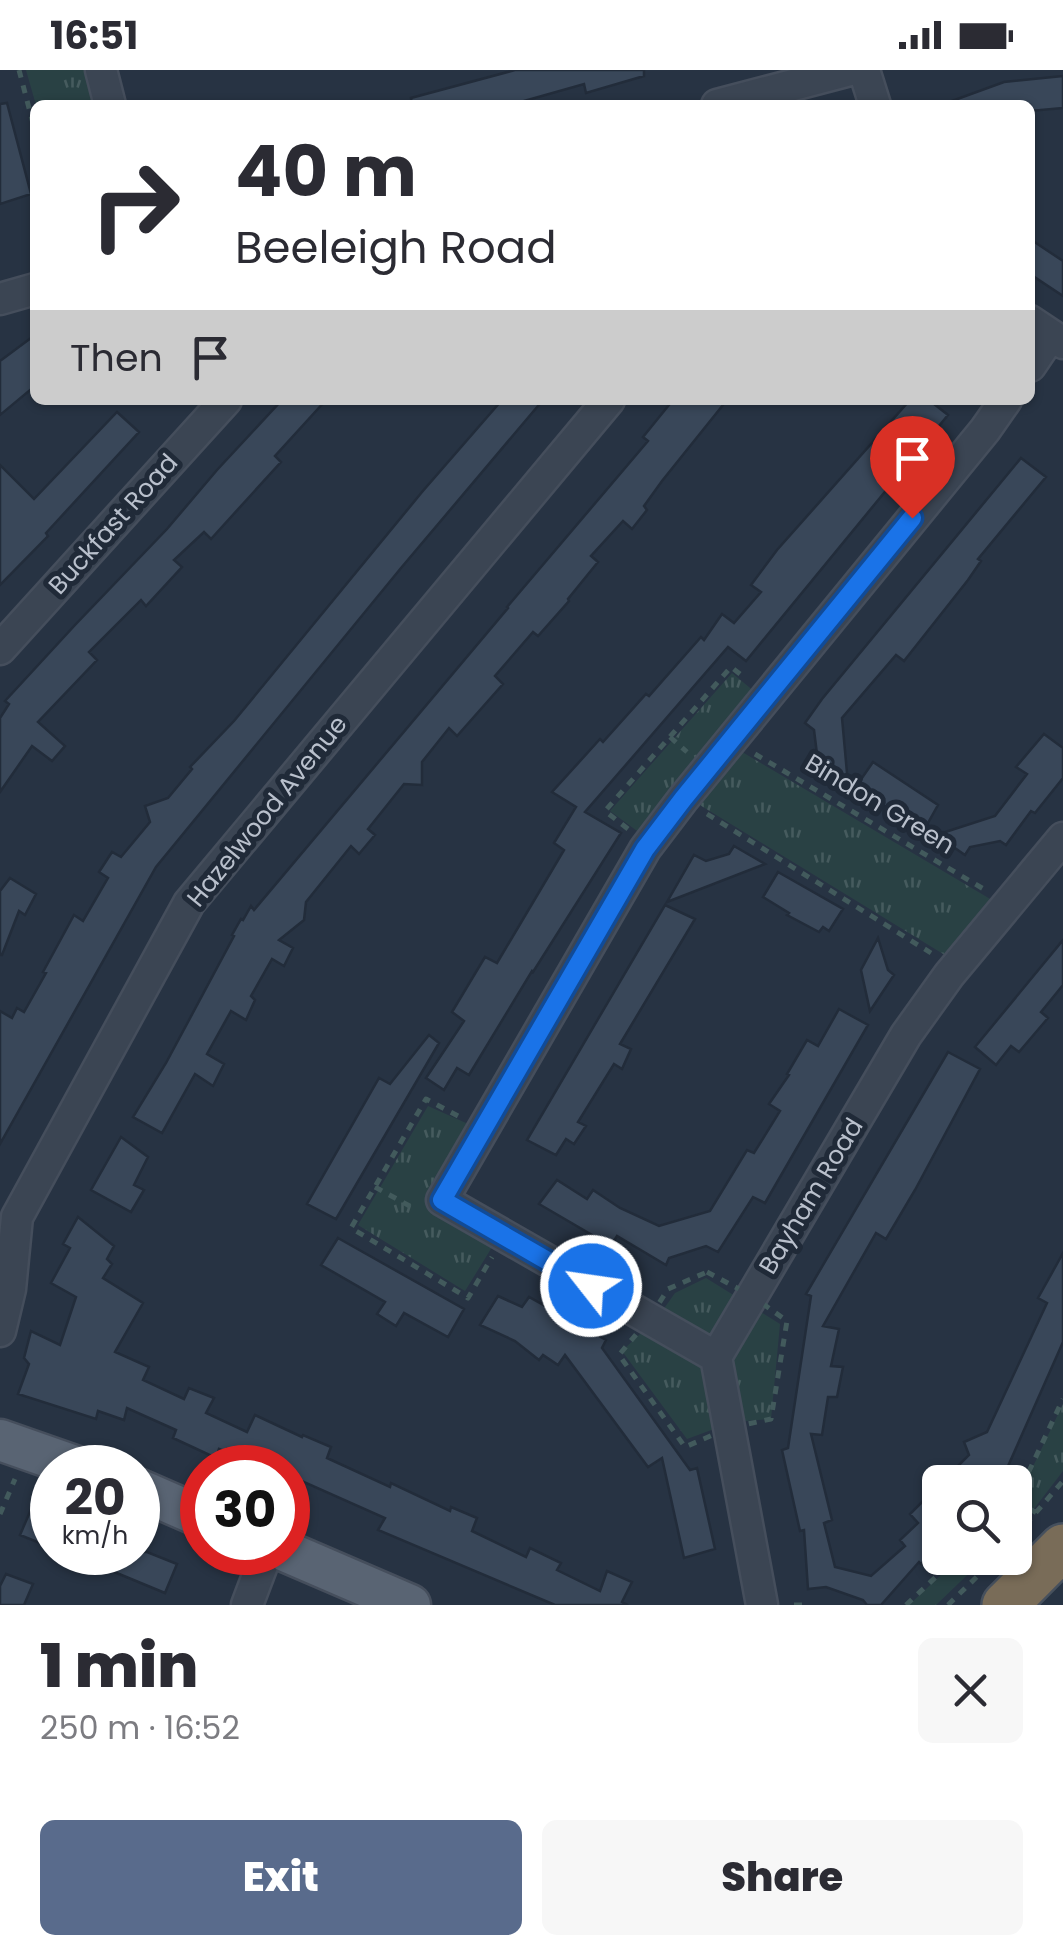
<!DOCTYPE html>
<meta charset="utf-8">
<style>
body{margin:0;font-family:Poppins,sans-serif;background:#f7f7f7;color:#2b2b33;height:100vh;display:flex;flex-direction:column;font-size:38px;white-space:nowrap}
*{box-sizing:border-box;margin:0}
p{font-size:32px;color:#7c7c81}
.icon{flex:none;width:55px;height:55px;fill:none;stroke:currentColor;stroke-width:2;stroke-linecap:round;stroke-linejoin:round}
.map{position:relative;height:1535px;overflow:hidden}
.drawer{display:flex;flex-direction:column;background:#fff;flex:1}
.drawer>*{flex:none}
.top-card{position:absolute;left:30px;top:30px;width:1005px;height:305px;border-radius:15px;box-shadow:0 2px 8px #0004;background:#fff;color:#2b2b33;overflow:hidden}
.buttons{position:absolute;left:922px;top:1395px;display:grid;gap:20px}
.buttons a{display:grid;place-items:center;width:110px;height:110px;border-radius:15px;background:#fff;box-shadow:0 2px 8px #0004;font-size:50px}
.speed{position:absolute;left:30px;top:1375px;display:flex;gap:20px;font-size:50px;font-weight:700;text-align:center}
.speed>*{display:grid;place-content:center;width:130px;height:130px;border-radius:50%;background:#fff;box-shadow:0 2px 8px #0004;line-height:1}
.speed small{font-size:25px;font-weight:400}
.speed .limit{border:15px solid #d22;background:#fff;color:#111}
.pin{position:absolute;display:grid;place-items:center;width:85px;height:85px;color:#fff;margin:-102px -42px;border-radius:50% 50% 50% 0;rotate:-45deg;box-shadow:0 0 10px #0007}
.pin .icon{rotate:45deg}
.me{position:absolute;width:110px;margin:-55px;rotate:300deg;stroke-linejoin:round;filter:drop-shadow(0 0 8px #0008)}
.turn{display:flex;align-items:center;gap:35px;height:210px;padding:0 40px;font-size:45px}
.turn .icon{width:130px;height:130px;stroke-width:2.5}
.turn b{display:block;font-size:70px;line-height:85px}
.then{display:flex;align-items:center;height:95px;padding:0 40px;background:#0003;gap:20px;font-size:38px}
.round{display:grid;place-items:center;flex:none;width:105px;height:105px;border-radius:15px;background:#f7f7f7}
.head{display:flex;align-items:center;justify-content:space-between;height:170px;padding:0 40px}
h1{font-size:60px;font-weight:800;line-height:75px}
.button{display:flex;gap:20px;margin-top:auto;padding:20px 40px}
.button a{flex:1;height:115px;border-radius:15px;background:#596b8c;color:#fff;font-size:40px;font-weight:800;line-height:115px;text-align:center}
.button a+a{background:#f7f7f7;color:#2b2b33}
.status{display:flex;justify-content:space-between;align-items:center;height:70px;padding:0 50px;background:#fff;direction:ltr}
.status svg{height:28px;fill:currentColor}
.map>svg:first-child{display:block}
.grass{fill:url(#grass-tufts)}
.building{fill:#394759;stroke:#222c3a;stroke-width:2.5}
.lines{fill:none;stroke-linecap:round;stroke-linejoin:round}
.minor-casing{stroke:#454e5c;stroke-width:35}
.major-casing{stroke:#454e5c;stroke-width:45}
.highway-casing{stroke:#46505d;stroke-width:50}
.path{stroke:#425a5c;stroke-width:5;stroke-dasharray:8 8;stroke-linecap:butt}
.minor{stroke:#3b4553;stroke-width:30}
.major{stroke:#596473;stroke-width:40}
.highway{stroke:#796c58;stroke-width:45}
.route-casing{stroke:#114b97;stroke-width:25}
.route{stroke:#1a73e8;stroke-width:18}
.labels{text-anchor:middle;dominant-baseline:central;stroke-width:10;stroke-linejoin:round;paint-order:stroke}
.street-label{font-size:25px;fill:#b9c0cc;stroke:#202a38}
</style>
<div class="status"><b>16:51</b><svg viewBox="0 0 49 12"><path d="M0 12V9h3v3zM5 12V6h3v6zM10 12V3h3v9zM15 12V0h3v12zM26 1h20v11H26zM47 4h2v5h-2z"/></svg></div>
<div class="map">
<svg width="1063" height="1535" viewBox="0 0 1063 1535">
<defs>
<pattern id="grass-tufts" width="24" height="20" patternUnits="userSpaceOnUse" patternTransform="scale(2.5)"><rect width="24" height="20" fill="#294144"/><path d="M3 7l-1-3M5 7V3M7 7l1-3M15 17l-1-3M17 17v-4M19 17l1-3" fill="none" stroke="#465b5e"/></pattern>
</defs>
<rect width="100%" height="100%" fill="#273343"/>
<path class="grass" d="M 26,0 L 93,0 L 103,35 L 36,35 Z
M 732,603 L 761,627 L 648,769 L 610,741 Z
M 732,676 L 1002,836 L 953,890 L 690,729 Z
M 428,1036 L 477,1058 L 436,1131 L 497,1169 L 465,1221 L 358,1155 Z
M 706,1208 L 780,1254 L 771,1349 L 733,1352 L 687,1369 L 622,1281 L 658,1247 L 675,1223 Z
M 1063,1334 L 1063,1401 L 1030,1444 L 1015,1459 L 1015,1434 Z
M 959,1488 L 985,1488 L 936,1535 L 909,1535 Z"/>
<path class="building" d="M 515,0 L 644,0 L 644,6 L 586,23 L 584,14 L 510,35 L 412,35 L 411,28 Z
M 1063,6 L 1063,38 L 1030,41 L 1030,35 L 950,35 L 949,32 L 1004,12 Z
M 7,33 L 31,124 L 0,134 L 0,34 Z
M 1030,169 L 1063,191 L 1063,226 L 1030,204 Z
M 35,265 L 35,316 L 0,345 L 0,291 Z
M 282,330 L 326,330 L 275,386 L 281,392 L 211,469 L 204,462 L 174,490 L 182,497 L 146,536 L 141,530 L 89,582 L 97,590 L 38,652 L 65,676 L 52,691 L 32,676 L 0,722 L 0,648 L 9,634 L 5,631 L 75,555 L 167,459 L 217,400 Z
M 502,330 L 543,330 L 401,498 L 156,797 L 0,1074 L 0,941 L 12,948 L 17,938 L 24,942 L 46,903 L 43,902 L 74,845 L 83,851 L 108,808 L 99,802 L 112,782 L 121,787 L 150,752 L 145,736 L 168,728 L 192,699 L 190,697 L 234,651 L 422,422 Z
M 673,330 L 727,330 L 662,411 L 644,436 L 647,440 L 632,459 L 623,451 L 591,486 L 598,492 L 568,529 L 569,531 L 538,566 L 533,562 L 495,606 L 503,614 L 457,666 L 449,658 L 422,692 L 422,715 L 404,714 L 368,759 L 375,765 L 359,784 L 351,776 L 306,832 L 304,850 L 279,870 L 293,878 L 284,896 L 272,889 L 251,926 L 255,930 L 246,950 L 231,941 L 207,984 L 224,994 L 213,1016 L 195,1004 L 162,1063 L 133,1047 L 166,993 L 234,866 L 232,865 L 241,849 L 243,850 L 251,836 L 254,840 L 508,538 L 507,537 L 648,371 L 643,367 Z
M 910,330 L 929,330 L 948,345 L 746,591 L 728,577 L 585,742 L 621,763 L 533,902 L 532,901 L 469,1005 L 457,998 L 444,1020 L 426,1008 L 464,951 L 452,942 L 485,887 L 497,893 L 564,780 L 554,773 L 576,737 L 552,722 L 600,669 L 603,672 L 646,624 L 649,626 L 701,567 L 704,570 L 722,544 L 734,553 L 761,522 L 751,515 L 777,480 Z
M 117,342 L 139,362 L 46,463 L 48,466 L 0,515 L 0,395 L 34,429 Z
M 1021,388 L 1046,407 L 978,489 L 981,491 L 968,510 L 904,591 L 896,585 L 842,648 L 848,714 L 834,705 L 832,710 L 811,696 L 817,684 L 814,660 L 805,653 L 822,629 Z
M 1044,664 L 1063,678 L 1063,708 L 1035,743 L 1031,741 L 1006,775 L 1000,771 L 970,777 L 965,785 L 936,765 L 995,746 L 1027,704 L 1016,697 Z
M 873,692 L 938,735 L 924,760 L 855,718 Z
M 734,776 L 765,794 L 667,832 L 694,785 L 706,791 L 729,784 Z
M 778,802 L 843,839 L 829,861 L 823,857 L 819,862 L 787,845 L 789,843 L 763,827 Z
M 10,808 L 36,824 L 25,845 L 19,841 L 2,885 L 0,885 L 0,821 Z
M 665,835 L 695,849 L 620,974 L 631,979 L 622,999 L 614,994 L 578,1052 L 586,1056 L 574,1074 L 566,1069 L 556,1085 L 527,1070 Z
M 878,868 L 888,900 L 894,905 L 870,941 L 861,900 Z
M 1063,870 L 1063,915 L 1041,942 L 1048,948 L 1019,982 L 1011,976 L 996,995 L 975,977 Z
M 839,939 L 868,955 L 765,1133 L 753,1127 L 718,1182 L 706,1176 L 669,1188 L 666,1195 L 617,1166 L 611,1176 L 539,1134 L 557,1110 L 587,1129 L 593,1120 L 620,1138 L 659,1156 L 710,1141 L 747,1080 L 754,1083 L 780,1041 L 769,1034 L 789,1005 L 787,1004 L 807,970 L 818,976 Z
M 429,965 L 439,973 L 336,1149 L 307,1134 L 379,1008 L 390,1014 Z
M 948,982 L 980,999 L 915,1120 L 886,1169 L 876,1163 L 823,1256 L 839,1259 L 831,1296 L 843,1297 L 837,1327 L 828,1327 L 822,1365 L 811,1364 L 832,1450 L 824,1453 L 835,1497 L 871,1506 L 905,1476 L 900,1470 L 918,1453 L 910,1444 L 940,1414 L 940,1477 L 921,1494 L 919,1492 L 881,1535 L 867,1535 L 863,1530 L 826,1517 L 808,1519 L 804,1460 L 800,1461 L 782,1380 L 788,1378 L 811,1226 L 806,1224 Z
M 121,1067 L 148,1087 L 134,1115 L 144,1120 L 131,1142 L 91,1120 Z
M 78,1147 L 114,1176 L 107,1189 L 112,1194 L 103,1208 L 143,1233 L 115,1282 L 149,1297 L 143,1310 L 184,1329 L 189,1318 L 214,1328 L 206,1343 L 247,1362 L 255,1345 L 302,1367 L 303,1365 L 331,1377 L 327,1388 L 390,1417 L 391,1413 L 450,1441 L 451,1437 L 477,1448 L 472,1461 L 526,1487 L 530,1478 L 561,1493 L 557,1500 L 600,1521 L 607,1501 L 632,1512 L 622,1532 L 628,1535 L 555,1535 L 378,1460 L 385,1448 L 288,1405 L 288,1398 L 270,1398 L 227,1379 L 226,1382 L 219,1379 L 216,1388 L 173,1368 L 176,1360 L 127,1338 L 124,1350 L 98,1341 L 96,1349 L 18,1324 L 29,1294 L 24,1288 L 31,1261 L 60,1275 L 76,1227 L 51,1213 L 70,1178 L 63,1174 Z
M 338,1168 L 464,1239 L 448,1267 L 404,1243 L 396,1256 L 377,1244 L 385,1232 L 321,1195 Z
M 1063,1183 L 1063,1272 L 1001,1412 L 942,1412 L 969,1385 L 964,1372 L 987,1362 L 1047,1233 L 1038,1228 Z
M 498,1226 L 522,1237 L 529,1227 L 606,1270 L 602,1278 L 690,1400 L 697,1398 L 715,1479 L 684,1488 L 662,1388 L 648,1397 L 565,1285 L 558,1295 L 543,1285 L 539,1290 L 515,1271 L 480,1255 Z
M 32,1437 L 52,1445 L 52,1478 L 20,1465 Z
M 66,1482 L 147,1482 L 177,1494 L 165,1523 Z
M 6,1504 L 33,1514 L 24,1535 L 0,1535 L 0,1516 Z"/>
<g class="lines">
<defs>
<path id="minor" d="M 101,0 L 110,35
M 864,0 L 875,35
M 717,35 L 850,0
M 0,229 L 35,219
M 1030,251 L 1063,273
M 1030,296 L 1051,265
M 0,579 L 226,330
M 0,1261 L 10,1219 L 17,1147 L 189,833 L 609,330
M 716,1287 L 442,1130 L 645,779 L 683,729 L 985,360 L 1006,330
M 247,1535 L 267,1482
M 762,1535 L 716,1287 L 906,965 L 949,905 L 1063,768"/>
<path id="major" d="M 0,1370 L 80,1398
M 138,1419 L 202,1447
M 287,1482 L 410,1535"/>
<path id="highway" d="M 1005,1535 L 1063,1477"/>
</defs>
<use href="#minor" class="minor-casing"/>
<use href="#major" class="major-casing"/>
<use href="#highway" class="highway-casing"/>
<path class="path" d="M 19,0 L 35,61
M 670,667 L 687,682
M 755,684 L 987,821
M 707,744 L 931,883
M 628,759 L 605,741 L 731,597 L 745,608
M 458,1046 L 426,1029 L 351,1158 L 468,1228 L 492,1187
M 375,1117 L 417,1140
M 707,1202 L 752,1226 L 787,1251 L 771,1349 L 729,1358 L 685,1377 L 619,1285 L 649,1249 L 668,1219 Z
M 1015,1431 L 1063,1329
M 1015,1431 L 1037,1443
M 0,1444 L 15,1409
M 1015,1467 L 1063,1411
M 794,1535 L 804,1535
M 906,1535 L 956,1488
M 948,1535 L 996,1488"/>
<use href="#minor" class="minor"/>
<use href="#major" class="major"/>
<use href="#highway" class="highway"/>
</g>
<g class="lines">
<defs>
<path id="route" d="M 591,1216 L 442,1130 L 645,779 L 683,729 L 912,448"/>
</defs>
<use href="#route" class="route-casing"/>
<use href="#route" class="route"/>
</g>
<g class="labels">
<g class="street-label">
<text transform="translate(113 454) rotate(-48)">Buckfast Road</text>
<text transform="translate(880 734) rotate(31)">Bindon Green</text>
<text transform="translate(267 741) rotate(-51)">Hazelwood Avenue</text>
<text transform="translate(811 1126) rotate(-59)">Bayham Road</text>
</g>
</g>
</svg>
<div class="buttons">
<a><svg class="icon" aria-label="search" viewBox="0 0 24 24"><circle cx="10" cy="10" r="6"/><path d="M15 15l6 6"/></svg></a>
</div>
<div class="speed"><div>20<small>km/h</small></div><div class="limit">30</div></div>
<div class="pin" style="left:912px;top:448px;background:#d93025"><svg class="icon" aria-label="arrive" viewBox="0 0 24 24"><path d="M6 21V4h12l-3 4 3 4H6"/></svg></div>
<svg class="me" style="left:591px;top:1216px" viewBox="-20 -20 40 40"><circle r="17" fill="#1a73e8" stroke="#fff" stroke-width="3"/><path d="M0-11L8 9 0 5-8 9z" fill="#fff"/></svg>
<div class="top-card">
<div class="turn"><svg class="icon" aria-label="right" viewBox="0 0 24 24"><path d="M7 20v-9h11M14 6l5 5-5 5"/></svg><div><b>40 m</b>Beeleigh Road</div></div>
<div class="then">Then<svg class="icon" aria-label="arrive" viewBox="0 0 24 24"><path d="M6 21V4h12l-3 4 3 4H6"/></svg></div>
</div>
</div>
<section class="drawer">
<div class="head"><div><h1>1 min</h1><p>250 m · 16:52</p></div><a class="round"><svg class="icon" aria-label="close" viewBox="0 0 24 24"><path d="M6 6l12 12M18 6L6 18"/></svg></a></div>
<div class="button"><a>Exit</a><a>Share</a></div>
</section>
